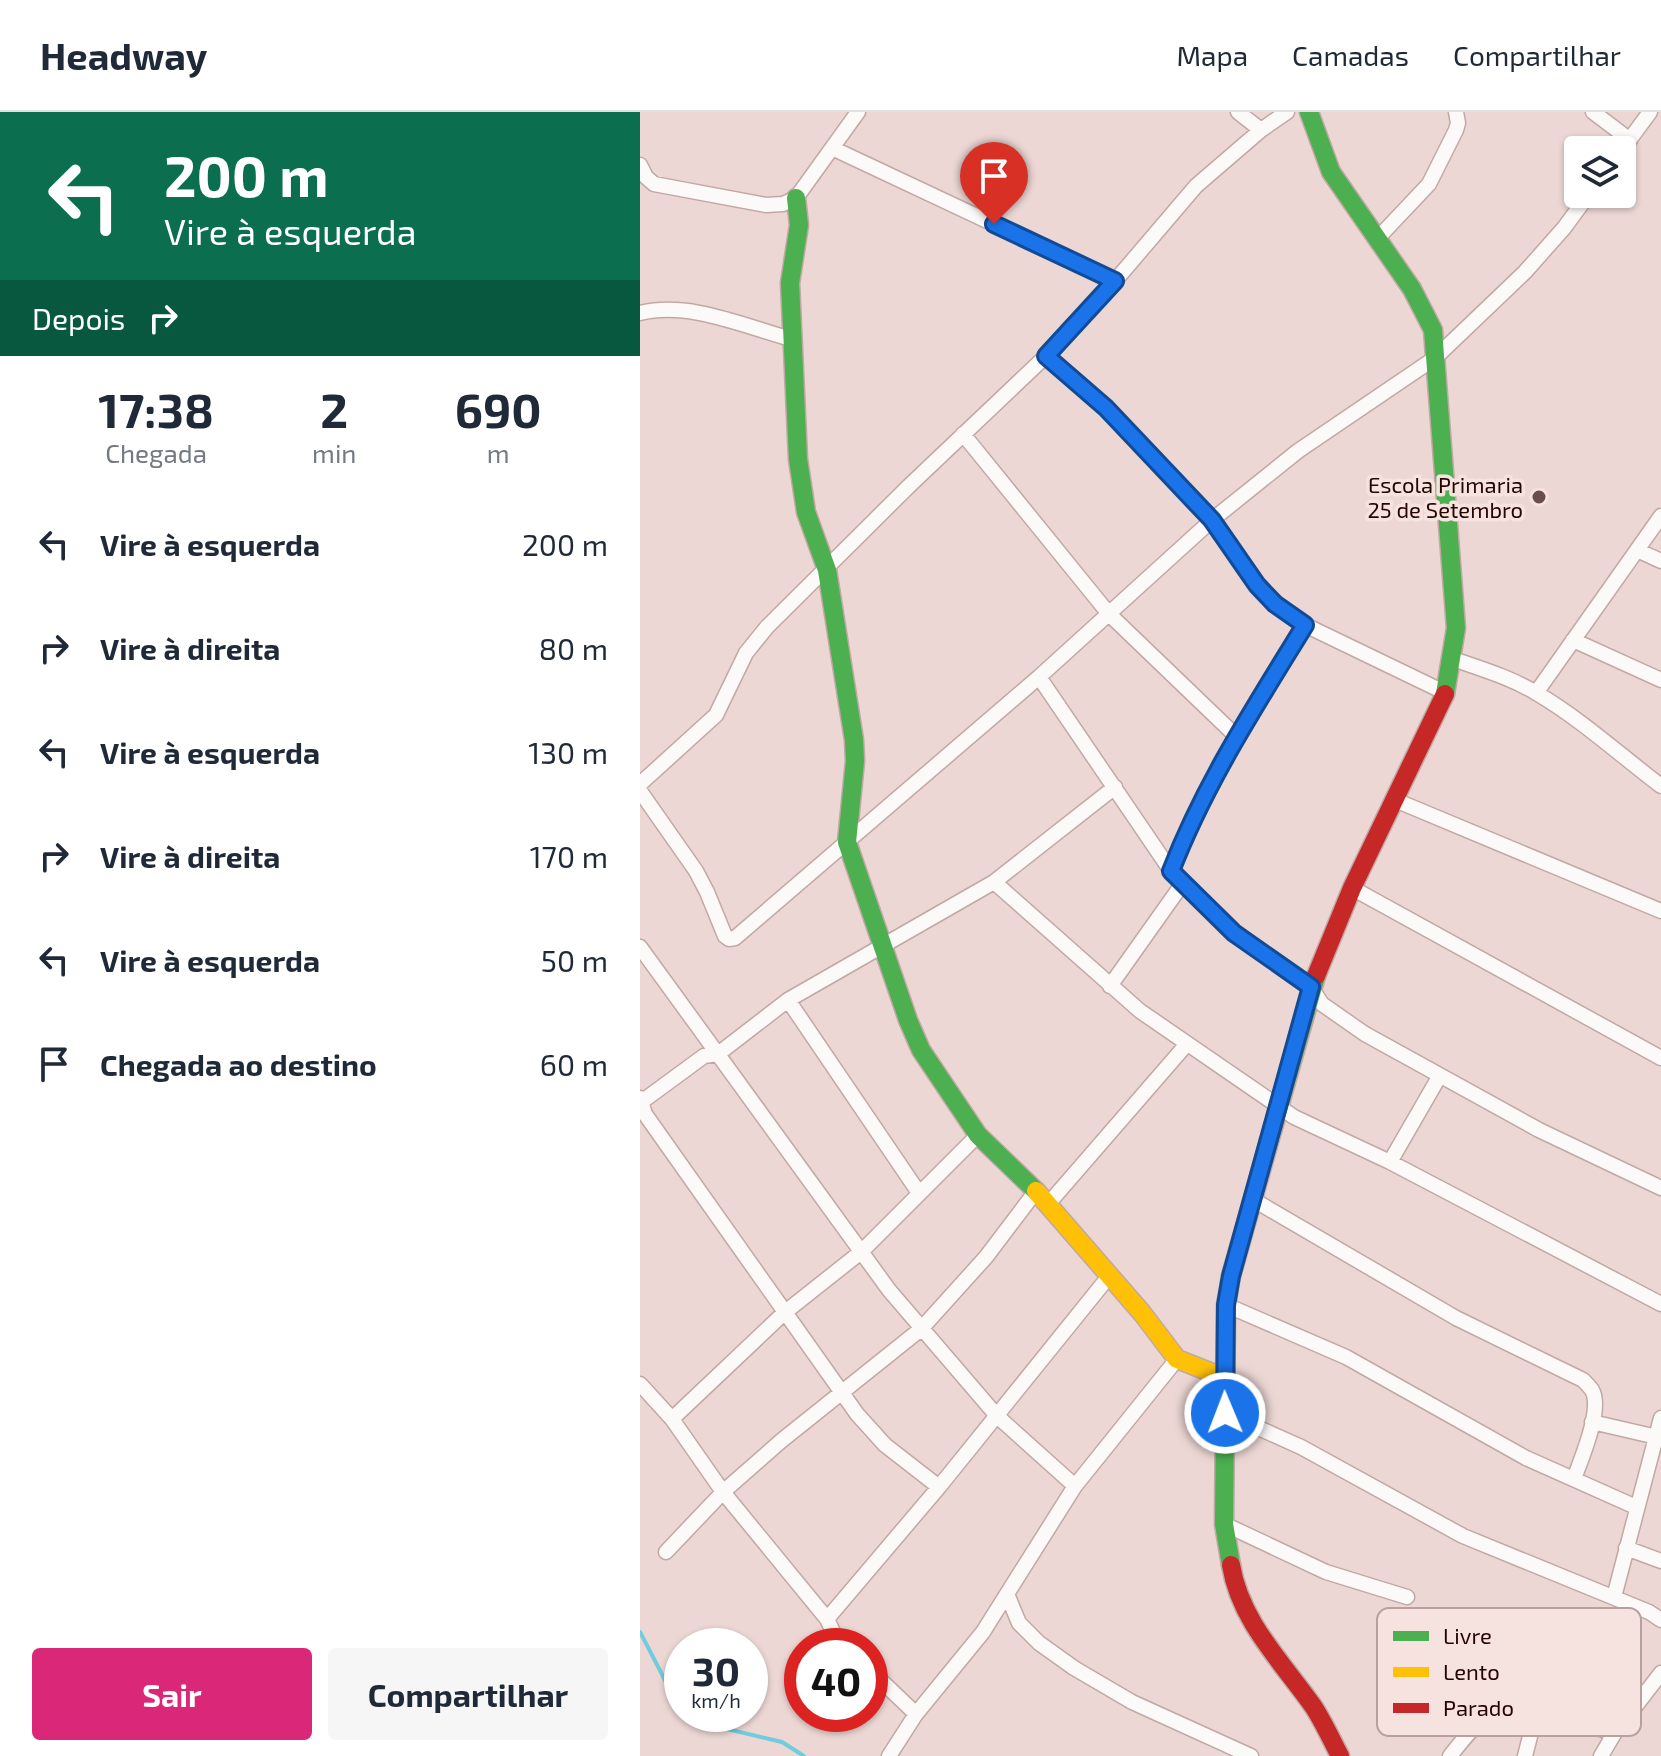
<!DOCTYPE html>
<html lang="pt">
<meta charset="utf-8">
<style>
body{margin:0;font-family:"Exo 2",sans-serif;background:#f6f6f7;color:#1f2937;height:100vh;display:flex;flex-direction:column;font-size:30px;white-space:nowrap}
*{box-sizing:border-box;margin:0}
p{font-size:26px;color:#747a83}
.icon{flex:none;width:44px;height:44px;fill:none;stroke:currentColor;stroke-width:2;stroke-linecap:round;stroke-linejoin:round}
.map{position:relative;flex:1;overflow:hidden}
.drawer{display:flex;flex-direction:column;background:#fff;width:640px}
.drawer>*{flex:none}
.top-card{background:#0b6e4f;color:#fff;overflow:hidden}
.fabs{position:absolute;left:924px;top:24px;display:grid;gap:16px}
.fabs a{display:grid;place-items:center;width:72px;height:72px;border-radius:8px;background:#fff;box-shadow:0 2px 6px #0004;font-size:40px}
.speed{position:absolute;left:24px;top:1516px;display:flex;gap:16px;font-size:40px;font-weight:700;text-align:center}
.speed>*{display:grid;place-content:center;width:104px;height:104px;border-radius:50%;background:#fff;box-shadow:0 2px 6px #0004;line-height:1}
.speed small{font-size:20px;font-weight:400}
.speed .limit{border:12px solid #d22;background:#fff;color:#111}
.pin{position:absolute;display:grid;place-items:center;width:68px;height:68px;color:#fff;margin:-82px -34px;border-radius:50% 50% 50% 0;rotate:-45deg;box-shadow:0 0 8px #0007}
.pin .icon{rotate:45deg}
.me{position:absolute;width:88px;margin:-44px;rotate:359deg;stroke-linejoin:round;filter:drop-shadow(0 0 6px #0008)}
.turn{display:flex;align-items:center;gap:28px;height:168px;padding:0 32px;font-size:36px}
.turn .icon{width:104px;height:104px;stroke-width:2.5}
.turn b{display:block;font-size:56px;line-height:68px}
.then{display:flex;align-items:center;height:76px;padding:0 32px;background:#0003;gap:16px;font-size:30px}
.eta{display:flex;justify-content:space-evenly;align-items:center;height:136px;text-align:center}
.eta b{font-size:48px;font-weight:700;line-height:56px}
.action{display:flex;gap:16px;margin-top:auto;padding:16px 32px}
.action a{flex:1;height:92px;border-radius:8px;background:#db2777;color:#fff;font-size:32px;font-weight:700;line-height:92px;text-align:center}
.action a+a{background:#f6f6f7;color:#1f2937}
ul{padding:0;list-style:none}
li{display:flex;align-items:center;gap:24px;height:104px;padding:0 32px}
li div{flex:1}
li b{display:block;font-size:30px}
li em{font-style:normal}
header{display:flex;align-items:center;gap:48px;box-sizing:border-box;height:112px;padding:0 40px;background:#fff;border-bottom:2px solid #e0e1e3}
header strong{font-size:38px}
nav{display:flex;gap:44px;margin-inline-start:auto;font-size:28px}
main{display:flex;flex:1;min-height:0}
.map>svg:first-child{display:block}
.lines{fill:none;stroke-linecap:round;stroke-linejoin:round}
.stream{stroke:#6fcddd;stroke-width:4}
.street-casing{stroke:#c2a8a4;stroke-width:17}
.fast-casing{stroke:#c2a8a4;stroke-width:21}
.slow-casing{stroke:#c2a8a4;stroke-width:21}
.jam-casing{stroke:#c2a8a4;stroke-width:21}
.street{stroke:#fcf9f9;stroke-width:14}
.fast{stroke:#4caf50;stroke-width:18}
.slow{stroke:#ffc107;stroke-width:18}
.jam{stroke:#c62828;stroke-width:18}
.route-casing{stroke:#114b97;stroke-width:20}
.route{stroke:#1a73e8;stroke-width:14}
.poi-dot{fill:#6a4e4c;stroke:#f6e3df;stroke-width:3}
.labels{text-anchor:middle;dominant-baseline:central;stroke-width:7;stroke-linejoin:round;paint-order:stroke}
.poi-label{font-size:22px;fill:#240502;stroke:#f6e3df;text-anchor:end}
.key{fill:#f6e3df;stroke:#b7a09d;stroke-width:2}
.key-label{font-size:22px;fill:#240502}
</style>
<header>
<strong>Headway</strong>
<nav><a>Mapa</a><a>Camadas</a><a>Compartilhar</a></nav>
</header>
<main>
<section class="drawer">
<div class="top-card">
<div class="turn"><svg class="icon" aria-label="left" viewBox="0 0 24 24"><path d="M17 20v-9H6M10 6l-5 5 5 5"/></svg><div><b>200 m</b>Vire à esquerda</div></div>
<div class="then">Depois<svg class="icon" aria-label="right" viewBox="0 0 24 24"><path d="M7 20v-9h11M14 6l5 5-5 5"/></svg></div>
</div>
<div class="eta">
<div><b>17:38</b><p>Chegada</p></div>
<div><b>2</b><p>min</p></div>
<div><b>690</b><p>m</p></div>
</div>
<ul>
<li><svg class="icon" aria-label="left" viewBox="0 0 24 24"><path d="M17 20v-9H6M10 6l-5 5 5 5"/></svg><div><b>Vire à esquerda</b></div><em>200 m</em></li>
<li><svg class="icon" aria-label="right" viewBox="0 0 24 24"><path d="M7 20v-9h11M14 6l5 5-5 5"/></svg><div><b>Vire à direita</b></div><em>80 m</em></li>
<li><svg class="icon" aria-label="left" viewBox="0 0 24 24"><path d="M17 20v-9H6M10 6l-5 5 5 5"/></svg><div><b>Vire à esquerda</b></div><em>130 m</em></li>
<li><svg class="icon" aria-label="right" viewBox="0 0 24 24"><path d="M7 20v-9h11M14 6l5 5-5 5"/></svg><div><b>Vire à direita</b></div><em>170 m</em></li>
<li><svg class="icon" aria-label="left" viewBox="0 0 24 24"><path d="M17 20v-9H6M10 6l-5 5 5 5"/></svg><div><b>Vire à esquerda</b></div><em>50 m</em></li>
<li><svg class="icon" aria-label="arrive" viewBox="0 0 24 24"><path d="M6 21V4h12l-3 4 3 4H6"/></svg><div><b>Chegada ao destino</b></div><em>60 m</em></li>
</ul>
<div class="action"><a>Sair</a><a>Compartilhar</a></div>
</section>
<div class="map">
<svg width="1021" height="1644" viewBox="0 0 1021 1644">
<rect width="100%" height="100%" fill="#ecd7d4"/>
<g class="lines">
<path class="stream" d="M 0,1520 L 42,1601
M 42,1602 L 45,1607 L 142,1630 L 164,1644"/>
<defs>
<path id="street" d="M 598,0 L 621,18
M 953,0 L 990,28
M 192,36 L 475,169
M 982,38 L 1010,0
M 0,53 L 6,65 L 14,72 L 126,93 L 143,92 L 156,86 L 218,0
M 737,127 L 789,72 L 816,18 L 818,11 L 816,0
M 0,201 C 49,189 104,214 151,227
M 406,244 L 466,296 L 572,408 L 617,473 L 635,492 L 665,513 L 806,581
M 323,322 L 469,502 L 596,624
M 997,438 L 1021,449
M 933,528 L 1021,568
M 813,547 C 842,557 872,566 898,582 C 942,608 980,643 1021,674
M 399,565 L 531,759 L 594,821 L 671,875 L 682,892 L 725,922 L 899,1018 L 1021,1076
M 896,581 L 1021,404
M 0,672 L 76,603 L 106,541 L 127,515 L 269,374 L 406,244 L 475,169 L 556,74 L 621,18 L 647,0
M 0,679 L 56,759 L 67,780 L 85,824 L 89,827 L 95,826 L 399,565 L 572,408 L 658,339 L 795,246 L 885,160 L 924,116 L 949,82
M 755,688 L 1021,799
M 531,759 C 565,671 615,592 665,513
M 354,770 L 500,899 L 654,1005 L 750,1050 L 1021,1192
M 712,776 L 1021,946
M 0,835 L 249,1178 L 357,1304 L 435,1374
M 470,874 L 543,771
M 148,888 L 279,1081
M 0,986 L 5,1002 L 217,1302 L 245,1333 L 299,1375
M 0,991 L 64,944 L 78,942 L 148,888 L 354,770 L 475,675
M 750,1050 L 799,965
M 612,1087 L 816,1206 L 943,1268 C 946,1271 949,1274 952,1278 C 963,1297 941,1347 934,1367
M 409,1091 L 546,933
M 586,1193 L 706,1245 L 886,1346 L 996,1395
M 0,1272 L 32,1307 L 83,1380 L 187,1507 L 194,1522 L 205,1534
M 585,1301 L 661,1335 L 823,1424 L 1009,1500 L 1021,1508
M 32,1307 L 144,1201 L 221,1140 L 338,1023
M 952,1310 L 1021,1326
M 584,1412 L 686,1460 L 767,1485
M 986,1436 L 1021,1449
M 26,1440 L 83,1380 L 141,1329 L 281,1217 L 346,1145 L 396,1079
M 367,1482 L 379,1511 L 399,1531 L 434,1556 L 492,1590 L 611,1644
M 974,1485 L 1021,1306
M 187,1507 L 299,1375 L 470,1163
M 230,1558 L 276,1602
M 249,1644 L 276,1602 L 343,1520 L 435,1374 L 537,1247
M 810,1644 C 821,1630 838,1608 854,1599 C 883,1583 944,1612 974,1622
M 885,1644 L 897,1597
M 961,1644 L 974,1622 L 1021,1561"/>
<path id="fast" d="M 669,0 L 691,60 L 772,177 L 793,218 L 816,516 L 805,582
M 156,86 L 159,113 L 150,171 L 158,347 L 166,400 L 187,458 L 214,628 L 215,649 L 207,730 L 268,908 L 281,938 L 338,1023 L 396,1079
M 591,1453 L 584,1412 L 586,1193 L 591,1164 L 676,864"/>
<path id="slow" d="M 396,1079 L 502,1201 L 537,1247 L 585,1266"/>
<path id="jam" d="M 676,864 L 712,776 L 805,582
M 591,1453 C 600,1509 642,1550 673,1594 C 683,1609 691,1627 700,1644"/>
</defs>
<use href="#street" class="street-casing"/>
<use href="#fast" class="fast-casing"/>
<use href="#slow" class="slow-casing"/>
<use href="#jam" class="jam-casing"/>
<use href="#street" class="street"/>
<use href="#fast" class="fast"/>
<use href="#slow" class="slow"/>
<use href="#jam" class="jam"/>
</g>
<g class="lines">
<defs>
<path id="route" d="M 354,112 L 475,169 L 406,244 L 466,296 L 572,408 L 617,473 L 635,492 L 665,513 C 616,593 565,671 531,759 L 594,821 L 671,875 L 591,1164 L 586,1193 L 585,1301"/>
</defs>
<use href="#route" class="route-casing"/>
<use href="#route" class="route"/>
</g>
<circle class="poi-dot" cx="899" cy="385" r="8"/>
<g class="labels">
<g class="poi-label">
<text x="883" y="372">Escola Primaria<tspan x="883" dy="25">25 de Setembro</tspan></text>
</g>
</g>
<rect x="737" y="1496" width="264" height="128" rx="12" class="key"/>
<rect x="753" y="1519" width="36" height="10" fill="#4caf50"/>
<rect x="753" y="1555" width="36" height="10" fill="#ffc107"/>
<rect x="753" y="1591" width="36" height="10" fill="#c62828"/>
<g class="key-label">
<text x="803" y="1532">Livre</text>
<text x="803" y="1568">Lento</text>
<text x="803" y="1604">Parado</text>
</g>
</svg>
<div class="fabs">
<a><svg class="icon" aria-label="layers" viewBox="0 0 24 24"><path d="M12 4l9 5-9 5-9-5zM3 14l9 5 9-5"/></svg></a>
</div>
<div class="speed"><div>30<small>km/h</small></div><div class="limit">40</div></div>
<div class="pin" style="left:354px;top:112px;background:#d93025"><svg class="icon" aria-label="arrive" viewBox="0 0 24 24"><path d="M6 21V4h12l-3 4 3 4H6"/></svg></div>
<svg class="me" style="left:585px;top:1301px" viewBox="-20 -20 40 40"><circle r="17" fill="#1a73e8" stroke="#fff" stroke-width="3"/><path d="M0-11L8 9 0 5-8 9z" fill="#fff"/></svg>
</div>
</main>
